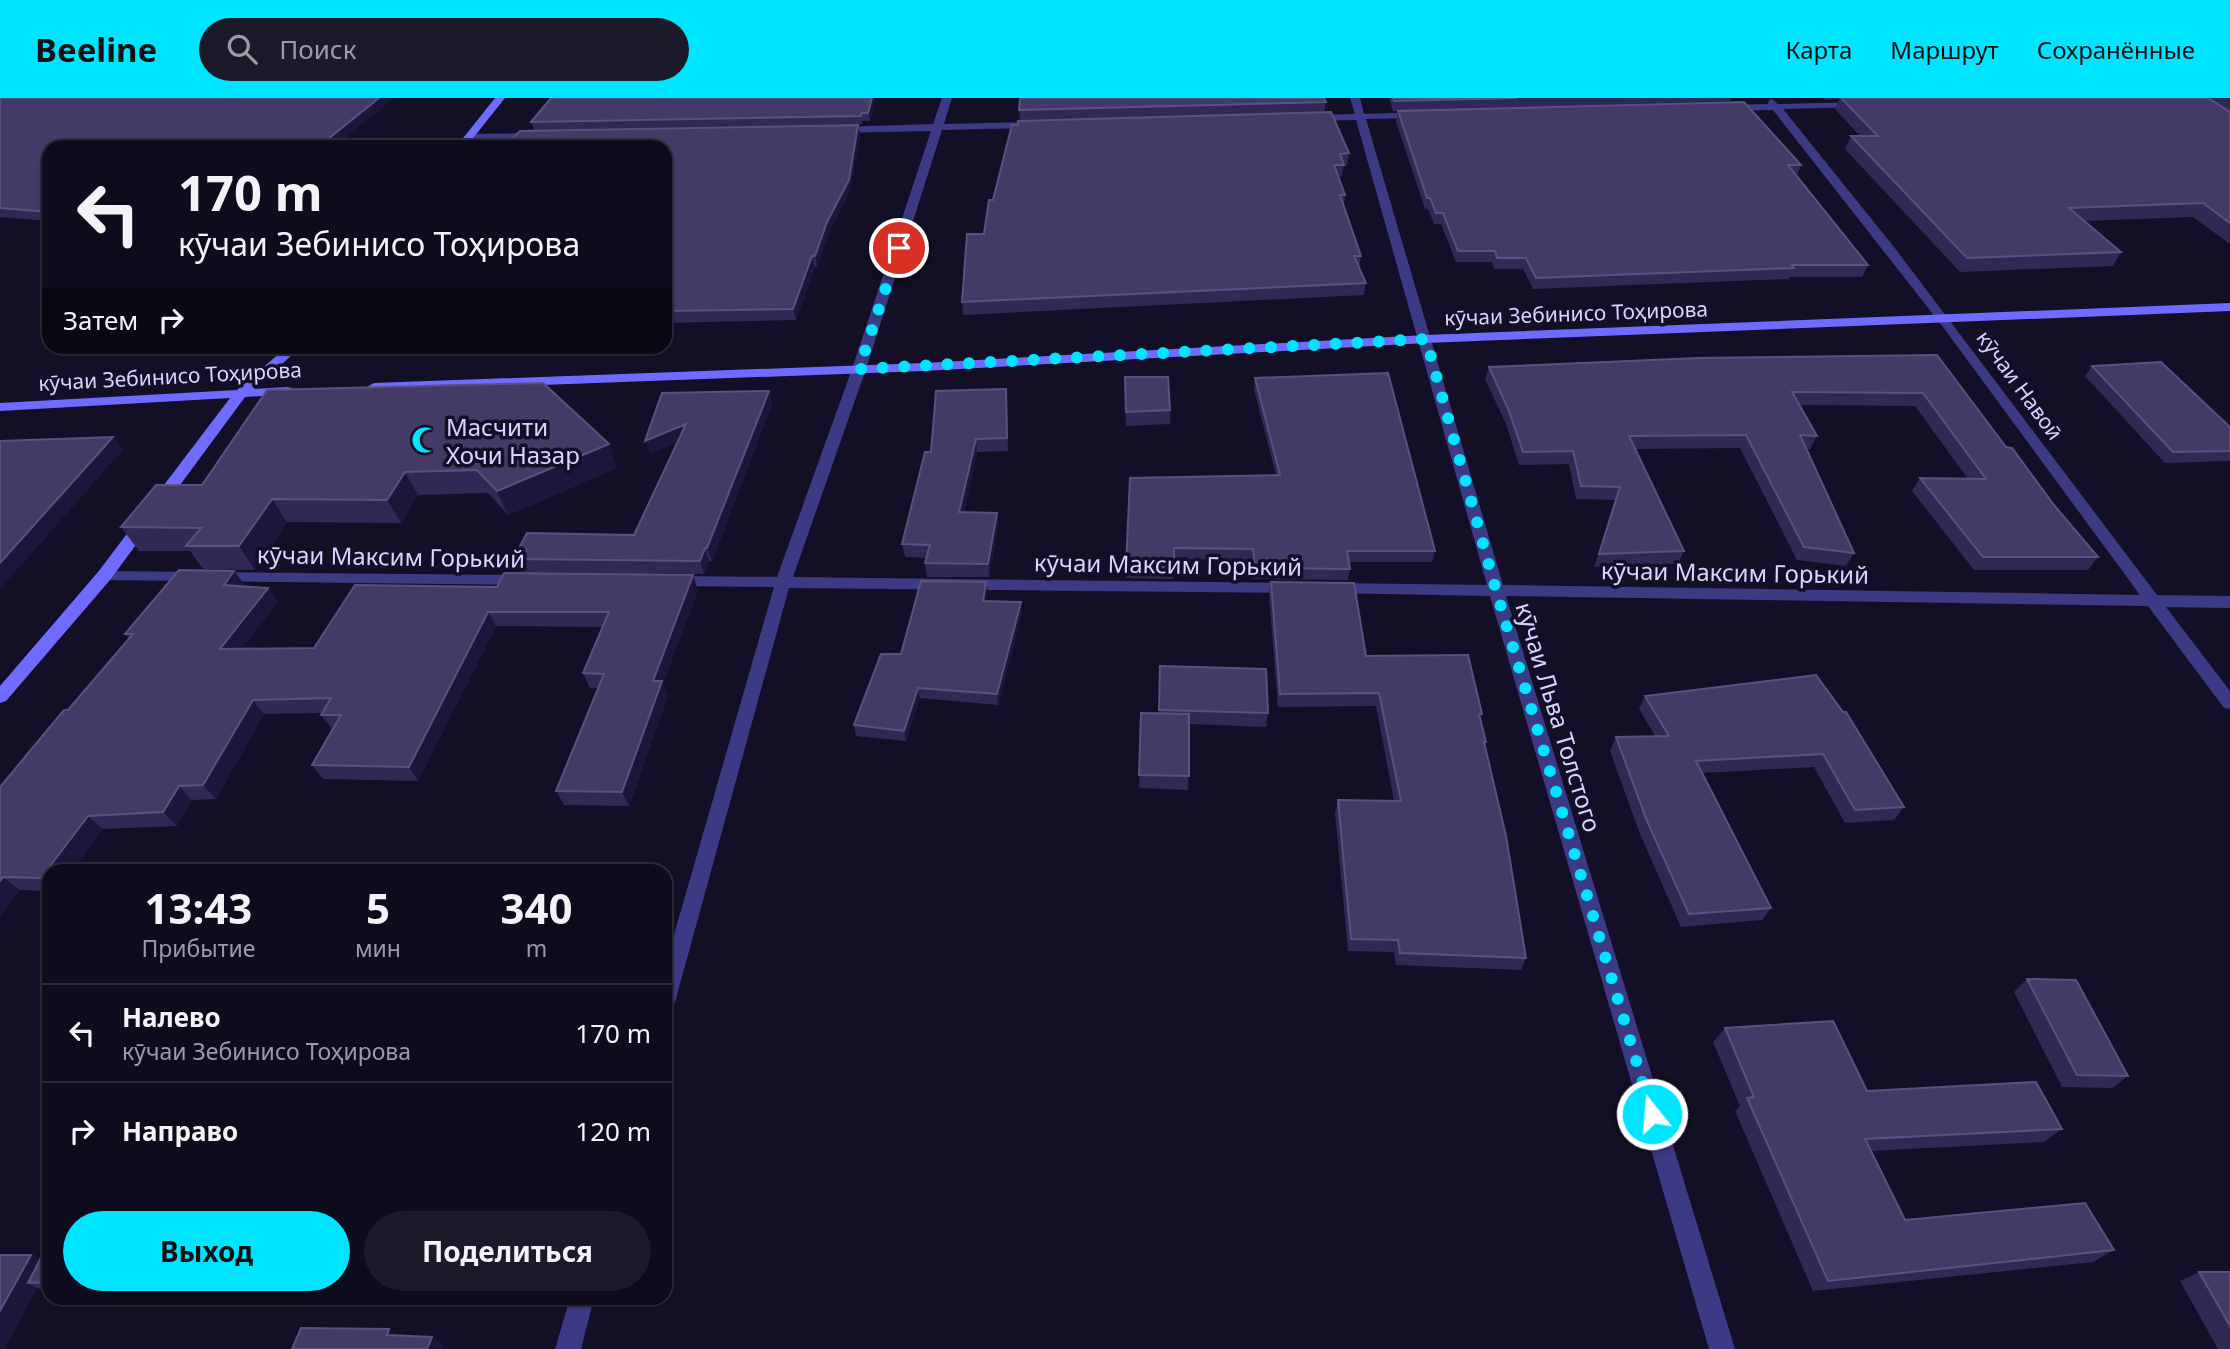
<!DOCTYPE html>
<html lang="ru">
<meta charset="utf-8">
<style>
body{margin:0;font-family:"Noto Sans",sans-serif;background:#1c1929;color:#f1f3f6;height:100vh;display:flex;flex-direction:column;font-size:26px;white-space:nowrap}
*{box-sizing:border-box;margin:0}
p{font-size:23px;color:#9b9ba3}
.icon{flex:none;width:38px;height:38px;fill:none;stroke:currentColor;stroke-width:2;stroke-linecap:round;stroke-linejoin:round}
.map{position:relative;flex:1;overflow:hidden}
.panel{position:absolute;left:42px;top:766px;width:630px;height:441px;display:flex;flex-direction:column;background:#0e0b1c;border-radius:21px;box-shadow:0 2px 5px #0004,0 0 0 2px #2e2b3b}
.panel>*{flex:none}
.banner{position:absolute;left:42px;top:42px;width:630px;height:214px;border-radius:21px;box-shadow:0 2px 5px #0004,0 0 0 2px #2e2b3b;background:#0e0b1c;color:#f1f3f6;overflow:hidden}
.pin{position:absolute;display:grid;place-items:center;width:60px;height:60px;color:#fff;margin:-30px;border:4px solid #fff;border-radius:50%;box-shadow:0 2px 7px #0007}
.me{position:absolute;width:77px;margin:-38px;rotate:343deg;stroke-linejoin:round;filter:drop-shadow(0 0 5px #0008)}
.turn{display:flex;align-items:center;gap:24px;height:147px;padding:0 21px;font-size:32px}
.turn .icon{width:91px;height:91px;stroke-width:2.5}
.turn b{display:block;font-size:49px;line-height:60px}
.then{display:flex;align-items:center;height:66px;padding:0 21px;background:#0003;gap:14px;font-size:26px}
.eta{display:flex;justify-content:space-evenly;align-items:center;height:119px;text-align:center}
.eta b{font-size:42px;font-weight:700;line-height:49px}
.button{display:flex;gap:14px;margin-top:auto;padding:14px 21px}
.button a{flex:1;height:80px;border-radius:42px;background:#00e5ff;color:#111;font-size:28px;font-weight:700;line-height:80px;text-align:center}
.button a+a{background:#1c1929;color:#f1f3f6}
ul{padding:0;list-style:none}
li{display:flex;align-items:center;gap:21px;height:98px;padding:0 21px;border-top:2px solid #2e2b3b}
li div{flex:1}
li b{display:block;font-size:26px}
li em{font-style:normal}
header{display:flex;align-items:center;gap:42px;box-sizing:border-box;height:98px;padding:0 35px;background:#00e5ff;color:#111}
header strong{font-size:33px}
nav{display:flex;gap:38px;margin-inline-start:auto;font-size:24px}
.search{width:490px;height:63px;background:#1c1929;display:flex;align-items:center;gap:18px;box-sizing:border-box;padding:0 24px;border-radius:38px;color:#9b9ba3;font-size:26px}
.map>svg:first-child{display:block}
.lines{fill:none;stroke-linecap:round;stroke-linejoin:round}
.street{fill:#3d3a85;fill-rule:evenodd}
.secondary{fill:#6f6bff;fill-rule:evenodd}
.wall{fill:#312854}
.shaded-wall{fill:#1d163a}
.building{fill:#433a66;stroke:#5a527e;stroke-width:2}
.route{stroke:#00e5ff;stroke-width:12;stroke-dasharray:0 21.6}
.labels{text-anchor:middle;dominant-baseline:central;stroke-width:7;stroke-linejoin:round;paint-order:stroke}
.far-street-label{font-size:21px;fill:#d9d4ff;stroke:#130f26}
.poi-label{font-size:24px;fill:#d9d4ff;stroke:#130f26;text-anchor:start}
.street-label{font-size:24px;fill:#d9d4ff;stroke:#130f26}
</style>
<header>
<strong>Beeline</strong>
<div class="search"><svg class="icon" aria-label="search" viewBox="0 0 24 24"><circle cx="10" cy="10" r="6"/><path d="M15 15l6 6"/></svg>Поиск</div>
<nav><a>Карта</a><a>Маршрут</a><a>Сохранённые</a></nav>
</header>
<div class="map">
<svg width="2230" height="1251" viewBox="0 0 2230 1251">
<rect width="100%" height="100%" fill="#130f26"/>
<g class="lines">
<path class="street" d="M 942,0 L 952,0 L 944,26 L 1035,24 L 1040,27 L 1035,30 L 942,32 L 866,271 L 793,479 L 1292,485 L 1300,490 L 1292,495 L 789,490 L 675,904 L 672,911 L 665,913 L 665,868 L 774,489 L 673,488 L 665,483 L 673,478 L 777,479 L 852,271 L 931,33 L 835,35 L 830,32 L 835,29 L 933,26 Z
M 1350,0 L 1360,0 L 1364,16 L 1420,14 L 1425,17 L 1420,20 L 1366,21 L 1503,487 L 2140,497 L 1943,229 L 1773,12 L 1728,13 L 1723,10 L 1728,7 L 1768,6 L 1769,2 L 1772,1 L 1778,6 L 1864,4 L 1866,6 L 1861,9 L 1783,11 L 1894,149 L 2157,497 L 2230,498 L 2230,510 L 2166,509 L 2230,593 L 2230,611 L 2224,610 L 2148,508 L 1506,498 L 1735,1251 L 1709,1251 L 1490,498 L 1331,495 L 1323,490 L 1331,485 L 1487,487 L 1356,22 L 1311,23 L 1306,20 L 1311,17 L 1355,16 Z
M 538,35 L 542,36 L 542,40 L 469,42 L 464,39 L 469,36 Z
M 104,473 L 522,477 L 530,482 L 522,487 L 98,482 L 96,478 Z
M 570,1200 L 594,1200 L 581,1251 L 555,1251 Z"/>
<path class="secondary" d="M 495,0 L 505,0 L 466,49 L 456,49 Z
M 2230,205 L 2230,213 L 1426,245 L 924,273 L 374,293 L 367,289 L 374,285 L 924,265 L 1426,237 Z
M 288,248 L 302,248 L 254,291 L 287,289 L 292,290 L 292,296 L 245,299 L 110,482 L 6,603 L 0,605 L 0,588 L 98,474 L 230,300 L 0,313 L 0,305 L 237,292 Z"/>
</g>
<path class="wall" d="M 0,0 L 49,49 L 49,123 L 0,119 Z
M 875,0 L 870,23 L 862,23 L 862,26 L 534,32 L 531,24 Z
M 1389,0 L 1731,0 L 1730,3 L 1393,13 Z
M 1824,0 L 2230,0 L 2230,146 L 2193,119 L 2084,123 L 2121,154 L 2113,168 L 1960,174 L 1845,51 L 1851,38 L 1860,38 L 1835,11 L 1839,1 L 1825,2 Z
M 1326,4 L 1324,14 L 1020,22 L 1019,12 Z
M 1398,13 L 1801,67 L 1797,78 L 1868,167 L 1862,179 L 1790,179 L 1789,181 L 1533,191 L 1523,171 L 1494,171 L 1492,164 L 1456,164 L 1441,126 L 1434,126 L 1428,111 L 1425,111 L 1396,24 Z
M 858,27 L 860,37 L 850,92 L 829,135 L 817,169 L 815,169 L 796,222 L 665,225 L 665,49 Z
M 1012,27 L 1349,55 L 1347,67 L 1344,67 L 1342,78 L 1338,79 L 1345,97 L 1344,107 L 1361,158 L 1359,170 L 1366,185 L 1364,197 L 963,217 L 962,204 L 993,102 Z
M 1937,257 L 2006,349 L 2098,459 L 2088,472 L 1974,472 L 1912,393 L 1920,380 L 1968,381 L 1915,308 L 1799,307 L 1817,338 L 1810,351 L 1806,351 L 1854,455 L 1846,468 L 1797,462 L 1740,350 L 1635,351 L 1684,453 L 1678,466 L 1594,469 L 1615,402 L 1576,401 L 1569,366 L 1519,367 L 1506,326 L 1485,281 L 1489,269 Z
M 2092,268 L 2230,329 L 2230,363 L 2165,365 L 2085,278 Z
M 1255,280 L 1435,453 L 1432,464 L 1349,464 L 1350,471 L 1348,482 L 1253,481 L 1251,462 L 1174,461 L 1173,481 L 1126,480 L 1130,380 L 1276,377 L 1254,291 Z
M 267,292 L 617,370 L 508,417 L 488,395 L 418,397 L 401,425 L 287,424 L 255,472 L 203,471 L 190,453 L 139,453 L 121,429 L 202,387 Z
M 769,293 L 772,306 L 712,463 L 709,463 L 704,476 L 519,474 L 513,461 L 634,437 L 677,344 L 650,356 Z
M 1125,293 L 1170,312 L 1170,326 L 1126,328 Z
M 1007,304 L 1008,353 L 977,354 L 964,414 L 997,415 L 998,428 L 989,479 L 927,479 L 925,465 L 926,460 L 905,459 L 902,446 L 931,354 Z
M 986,484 L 987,495 L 985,503 L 1022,515 L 998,607 L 920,600 L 906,643 L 856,638 L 854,627 L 901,556 Z
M 1271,484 L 1366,558 L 1482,616 L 1480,620 L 1486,644 L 1485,648 L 1526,860 L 1521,872 L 1396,867 L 1394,854 L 1348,853 L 1335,715 L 1338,702 L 1394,703 L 1376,608 L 1278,609 L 1269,497 Z
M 245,487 L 244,488 L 268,490 L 278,504 L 242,550 L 314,550 L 355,487 L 698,492 L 663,585 L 668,597 L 629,708 L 564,707 L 556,693 L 598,590 L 590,590 L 583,575 L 603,529 L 496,528 L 418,683 L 323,681 L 312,667 L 333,631 L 332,631 L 321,617 L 322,615 L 264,616 L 216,701 L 192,702 L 177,728 L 102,731 L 71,774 L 49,774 L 49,793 L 20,792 L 0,818 L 0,689 L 129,540 L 125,536 Z
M 1160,568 L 1268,615 L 1266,629 L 1189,626 L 1188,692 L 1139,690 L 1141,615 L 1159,615 Z
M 1816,577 L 1904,709 L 1894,722 L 1845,725 L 1814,669 L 1703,675 L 1771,810 L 1762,822 L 1681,829 L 1640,736 L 1610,653 L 1616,639 L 1655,638 L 1639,611 L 1645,598 Z
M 2027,881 L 2128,978 L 2112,990 L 2062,989 L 2014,894 Z
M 1725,930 L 1867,993 L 2062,1031 L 2044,1044 L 1871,1053 L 1905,1122 L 2114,1152 L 2093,1164 L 1813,1193 L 1735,1013 L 1740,1008 L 1713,944 Z
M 49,1144 L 49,1194 L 37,1190 L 4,1251 L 0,1251 L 31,1157 L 40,1161 Z
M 2199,1174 L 2230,1174 L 2230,1251 L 2218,1251 L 2180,1183 Z"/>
<path class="shaded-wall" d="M 379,0 L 394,0 L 335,49 L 318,49 Z
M 872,0 L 875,0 L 870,23 L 868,15 Z
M 858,27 L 860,37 L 850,92 L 829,135 L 817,169 L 815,158 Z
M 812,158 L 815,169 L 796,222 L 793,211 Z
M 769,293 L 772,306 L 712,463 L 707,450 Z
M 686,326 L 690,339 L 650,356 L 645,343 Z
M 113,339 L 123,352 L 0,491 L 0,465 Z
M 976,341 L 977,354 L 961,427 L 959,414 Z
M 609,346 L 617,370 L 508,417 L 497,393 Z
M 405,374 L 418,397 L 401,425 L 387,402 Z
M 272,401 L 287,424 L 255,472 L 239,448 Z
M 997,415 L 998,428 L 989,479 L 988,466 Z
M 705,450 L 709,463 L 704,476 L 700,463 Z
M 234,473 L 245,487 L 235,502 L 224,487 Z
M 693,477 L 698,492 L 663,585 L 668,597 L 629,708 L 622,694 L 653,583 Z
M 986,484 L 987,495 L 984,514 L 983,503 Z
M 268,490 L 278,504 L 231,565 L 220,551 Z
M 1021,504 L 1022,515 L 998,607 L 997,596 Z
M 488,514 L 496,528 L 418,683 L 409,669 Z
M 918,590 L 920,600 L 906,643 L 904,633 Z
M 253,602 L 264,616 L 216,701 L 203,687 Z
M 179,688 L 192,702 L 177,728 L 163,714 Z
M 88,718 L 102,731 L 71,774 L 49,774 L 49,787 L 41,780 Z
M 3,779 L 20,792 L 0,818 L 0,783 Z
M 31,1157 L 49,1166 L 28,1185 L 37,1190 L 4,1251 L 0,1251 L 0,1213 Z
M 389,1231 L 403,1240 L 387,1237 Z
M 432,1239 L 444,1247 L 443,1251 L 427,1251 Z"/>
<path class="building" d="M 0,0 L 379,0 L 318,49 L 49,49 L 49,114 L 0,110 Z
M 551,0 L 872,0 L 868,15 L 861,15 L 861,18 L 531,24 Z
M 1020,0 L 1324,0 L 1326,4 L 1019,12 Z
M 1393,0 L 1517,0 L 1394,3 Z
M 1841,0 L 2208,0 L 2230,14 L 2230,125 L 2203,105 L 2069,110 L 2121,154 L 1967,160 L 1851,38 L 1878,38 Z
M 1744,4 L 1801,67 L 1788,67 L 1868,167 L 1792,167 L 1794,170 L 1536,180 L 1526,160 L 1497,160 L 1495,153 L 1458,153 L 1443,115 L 1436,115 L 1430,100 L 1427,100 L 1398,13 Z
M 1331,14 L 1349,55 L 1340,56 L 1344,67 L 1334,67 L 1345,97 L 1340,97 L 1361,158 L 1354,158 L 1366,185 L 962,204 L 967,136 L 984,136 L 989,102 L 993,102 L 1012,27 L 1018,27 L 1018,23 Z
M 858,27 L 849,82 L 827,124 L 815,158 L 812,158 L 793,211 L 665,213 L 665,49 L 505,49 L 510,43 L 520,33 Z
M 1937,257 L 2006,349 L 2012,350 L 2054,407 L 2098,459 L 1983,459 L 1920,380 L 1986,381 L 1923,295 L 1792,294 L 1817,338 L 1800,337 L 1854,455 L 1804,449 L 1746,337 L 1629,338 L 1684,453 L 1599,456 L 1620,389 L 1581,388 L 1573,353 L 1523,354 L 1509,313 L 1489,269 L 1698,260 Z
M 2161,264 L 2230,329 L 2230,353 L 2173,354 L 2092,268 Z
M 1388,275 L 1435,453 L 1347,453 L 1350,471 L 1269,470 L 1255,470 L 1253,451 L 1174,450 L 1174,470 L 1126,469 L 1130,380 L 1280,377 L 1255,280 Z
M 1125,279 L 1168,279 L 1170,312 L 1126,314 Z
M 543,285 L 609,346 L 497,393 L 477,372 L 405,374 L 387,402 L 272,401 L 239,448 L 186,448 L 201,430 L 121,429 L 156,387 L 202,387 L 267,292 Z
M 1006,291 L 1007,340 L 976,341 L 959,414 L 997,415 L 988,466 L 925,465 L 930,447 L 902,446 L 925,354 L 931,354 L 936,293 Z
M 769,293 L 707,450 L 705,450 L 700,463 L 513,461 L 527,435 L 634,437 L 686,326 L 645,343 L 662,295 Z
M 113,339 L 0,465 L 0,343 Z
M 179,472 L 234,473 L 224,487 L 268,490 L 220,551 L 314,550 L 355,487 L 497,489 L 504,475 L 693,477 L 653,583 L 662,583 L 622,694 L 556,693 L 604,576 L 583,575 L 609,514 L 488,514 L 409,669 L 312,667 L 341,617 L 321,617 L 331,600 L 253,602 L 203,687 L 179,688 L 163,714 L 88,718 L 41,780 L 3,779 L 0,783 L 0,689 L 64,612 L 68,612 L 133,536 L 125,536 Z
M 921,483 L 986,484 L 983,503 L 1021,504 L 997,596 L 918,590 L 904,633 L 854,627 L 881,556 L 901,556 Z
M 1271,484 L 1354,485 L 1366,558 L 1468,557 L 1482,616 L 1479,616 L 1486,644 L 1484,644 L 1506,738 L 1526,860 L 1400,855 L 1398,842 L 1351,841 L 1338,702 L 1401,703 L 1379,595 L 1280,596 Z
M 1160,568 L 1266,571 L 1268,615 L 1159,612 Z
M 1816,577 L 1843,614 L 1846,614 L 1904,709 L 1855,712 L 1823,656 L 1696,663 L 1771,810 L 1689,816 L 1647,723 L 1616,639 L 1669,638 L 1645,598 Z
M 1141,615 L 1189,616 L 1189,678 L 1139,677 Z
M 2027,881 L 2076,882 L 2128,978 L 2077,977 Z
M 1833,923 L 1867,993 L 2036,984 L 2062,1031 L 1865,1041 L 1905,1122 L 2085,1105 L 2114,1152 L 1828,1183 L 1747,1000 L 1754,999 L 1725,930 Z
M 49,1144 L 49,1184 L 28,1185 Z
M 0,1157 L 31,1157 L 0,1213 Z
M 2199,1174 L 2230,1174 L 2230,1228 Z
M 301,1230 L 389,1231 L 387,1237 L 432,1239 L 427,1251 L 292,1251 Z"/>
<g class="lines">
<path class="route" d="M 899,150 L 859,271 L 1426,241 L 1496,492 L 1652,1016"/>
</g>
<defs>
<symbol id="mosque-bare" viewBox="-9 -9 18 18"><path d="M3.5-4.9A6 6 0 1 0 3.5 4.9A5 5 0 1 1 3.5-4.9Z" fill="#00e5ff" stroke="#130f26" stroke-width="2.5" paint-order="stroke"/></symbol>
</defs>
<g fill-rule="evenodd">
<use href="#mosque-bare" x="406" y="323" width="38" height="38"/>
</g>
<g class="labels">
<g class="far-street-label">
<text transform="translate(1576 215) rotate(-2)">кӯчаи Зебинисо Тоҳирова</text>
<text transform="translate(170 278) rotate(-3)">кӯчаи Зебинисо Тоҳирова</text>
<text transform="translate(2020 287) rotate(54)">кӯчаи Навоӣ</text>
</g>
<g class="poi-label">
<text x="446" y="328">Масчити<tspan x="446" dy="28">Хочи Назар</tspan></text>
</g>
<g class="street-label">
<text transform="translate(391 458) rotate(1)">кӯчаи Максим Горький</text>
<text transform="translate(1168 466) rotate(1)">кӯчаи Максим Горький</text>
<text transform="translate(1735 474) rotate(1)">кӯчаи Максим Горький</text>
<text transform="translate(1559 619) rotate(73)">кӯчаи Льва Толстого</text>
</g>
</g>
</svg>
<div class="pin" style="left:899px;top:150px;background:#d93025"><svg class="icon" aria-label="arrive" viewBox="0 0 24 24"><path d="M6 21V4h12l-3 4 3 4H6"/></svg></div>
<svg class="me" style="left:1652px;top:1016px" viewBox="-20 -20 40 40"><circle r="17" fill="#00e5ff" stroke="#fff" stroke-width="3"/><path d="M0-11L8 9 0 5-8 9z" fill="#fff"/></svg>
<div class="banner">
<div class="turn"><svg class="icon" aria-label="left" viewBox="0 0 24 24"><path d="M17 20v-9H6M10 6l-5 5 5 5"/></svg><div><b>170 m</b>кӯчаи Зебинисо Тоҳирова</div></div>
<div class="then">Затем<svg class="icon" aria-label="right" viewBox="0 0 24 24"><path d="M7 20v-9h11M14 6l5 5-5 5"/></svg></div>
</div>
<section class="panel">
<div class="eta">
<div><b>13:43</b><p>Прибытие</p></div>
<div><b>5</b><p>мин</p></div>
<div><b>340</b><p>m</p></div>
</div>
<ul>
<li><svg class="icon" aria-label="left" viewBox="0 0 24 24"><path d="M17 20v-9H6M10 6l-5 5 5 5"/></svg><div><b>Налево</b><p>кӯчаи Зебинисо Тоҳирова</p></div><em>170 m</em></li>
<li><svg class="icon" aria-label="right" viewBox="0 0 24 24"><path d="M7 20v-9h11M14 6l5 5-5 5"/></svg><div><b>Направо</b></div><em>120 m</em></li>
</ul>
<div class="button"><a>Выход</a><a>Поделиться</a></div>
</section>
</div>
